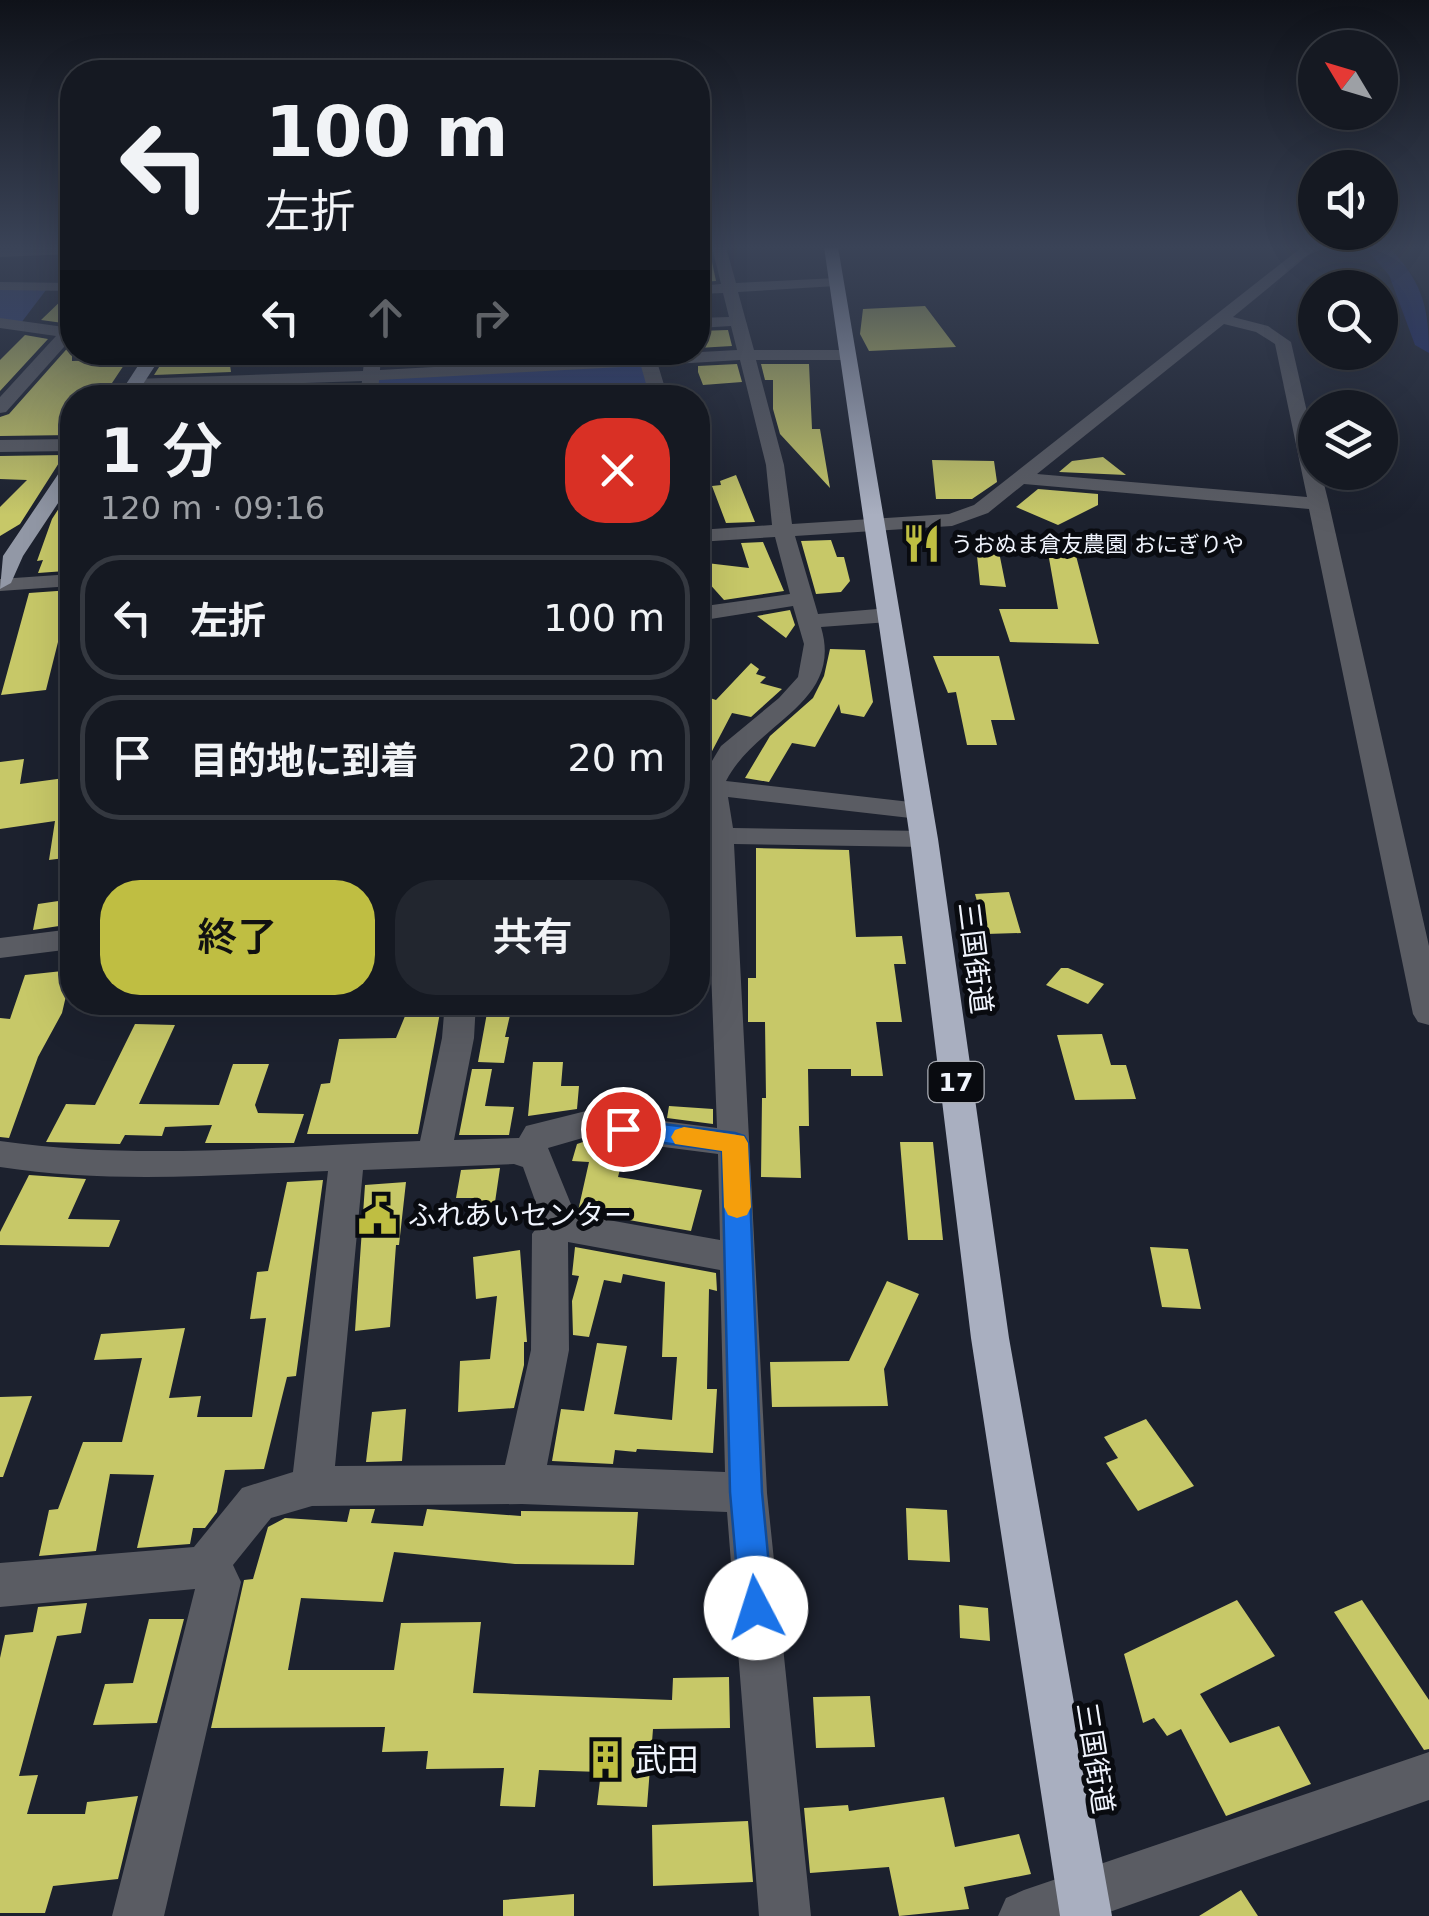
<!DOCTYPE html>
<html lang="ja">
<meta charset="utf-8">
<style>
body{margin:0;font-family:"DejaVu Sans","Noto Sans JP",sans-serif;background:#22262f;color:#f1f3f6;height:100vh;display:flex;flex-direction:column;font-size:38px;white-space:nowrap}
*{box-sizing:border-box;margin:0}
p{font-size:32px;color:#9da0a5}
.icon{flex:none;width:55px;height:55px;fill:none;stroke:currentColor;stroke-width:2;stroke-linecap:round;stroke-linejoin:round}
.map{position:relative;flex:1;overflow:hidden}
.drawer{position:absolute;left:60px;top:385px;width:650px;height:630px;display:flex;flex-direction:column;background:#151922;border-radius:40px;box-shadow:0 10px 40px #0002,0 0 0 2px #343840}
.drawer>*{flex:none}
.hud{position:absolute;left:60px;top:60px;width:650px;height:305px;border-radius:40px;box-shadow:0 10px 40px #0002,0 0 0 2px #343840;background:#151922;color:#f1f3f6;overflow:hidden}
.needle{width:65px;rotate:308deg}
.tools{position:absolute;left:1298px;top:30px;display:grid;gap:20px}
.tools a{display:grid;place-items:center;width:100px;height:100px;border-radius:50%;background:#151922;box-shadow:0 10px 40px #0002,0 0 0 2px #343840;font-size:50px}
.pin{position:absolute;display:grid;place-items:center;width:85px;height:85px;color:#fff;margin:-42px;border:5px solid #fff;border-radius:50%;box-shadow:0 2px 10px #0007}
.me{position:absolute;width:110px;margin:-55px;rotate:355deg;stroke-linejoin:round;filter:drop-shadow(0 0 8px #0008)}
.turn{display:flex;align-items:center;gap:35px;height:210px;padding:0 40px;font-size:45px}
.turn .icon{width:130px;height:130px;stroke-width:2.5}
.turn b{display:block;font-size:70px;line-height:85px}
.lanes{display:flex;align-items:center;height:95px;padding:0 40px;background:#0003;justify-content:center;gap:50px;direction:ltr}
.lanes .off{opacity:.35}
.round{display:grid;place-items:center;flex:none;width:105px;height:105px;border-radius:40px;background:#22262f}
.overview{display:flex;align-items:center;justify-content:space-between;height:170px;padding:0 40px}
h1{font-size:60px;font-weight:600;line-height:75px}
.cta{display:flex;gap:20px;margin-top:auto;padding:20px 40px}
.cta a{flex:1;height:115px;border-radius:40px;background:#bfbe42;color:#111;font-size:40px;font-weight:600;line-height:115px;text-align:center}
.cta a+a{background:#22262f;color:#f1f3f6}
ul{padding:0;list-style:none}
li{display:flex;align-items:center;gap:30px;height:125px;margin:0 20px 15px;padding:0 20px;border:5px solid #343840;border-radius:40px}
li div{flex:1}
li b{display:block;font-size:38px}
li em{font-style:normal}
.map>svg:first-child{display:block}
.green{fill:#33447e}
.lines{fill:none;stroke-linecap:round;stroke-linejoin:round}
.river{fill:#1f2e73;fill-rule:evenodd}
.building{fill:#c7c868}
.minor{fill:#5a5c63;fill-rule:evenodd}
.major{fill:#9298a6;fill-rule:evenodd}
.highway{fill:#a9afc0;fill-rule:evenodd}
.route{fill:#1a73e8;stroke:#114b97;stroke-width:2.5}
.slow{fill:#f59e0b}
.labels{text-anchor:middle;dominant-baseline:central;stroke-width:10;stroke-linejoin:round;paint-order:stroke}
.far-poi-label{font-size:22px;fill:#f0f4fd;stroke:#090b10;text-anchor:start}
.shield{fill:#090b10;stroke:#abaeb6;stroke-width:2.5}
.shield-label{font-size:25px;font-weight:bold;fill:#f0f4fd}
.street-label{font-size:28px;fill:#f0f4fd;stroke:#090b10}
.poi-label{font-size:28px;fill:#f0f4fd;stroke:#090b10;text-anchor:start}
.near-poi-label{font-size:32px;fill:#f0f4fd;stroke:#090b10;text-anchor:start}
</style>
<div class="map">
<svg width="1429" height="1916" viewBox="0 0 1429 1916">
<rect width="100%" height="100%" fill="#1c212e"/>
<path class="green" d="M 0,290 L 46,290 L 21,323 L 0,321 Z
M 648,360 L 659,398 L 369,398 L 370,374 Z"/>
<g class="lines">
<path class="river" d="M 1364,247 L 1389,247 C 1422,282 1429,306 1429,353 L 1415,345 L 1389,275 Z"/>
</g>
<path class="building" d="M 698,247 L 709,247 L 716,281 L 698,282 Z
M 67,295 L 72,295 L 72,319 L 63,323 L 41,320 Z
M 925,306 L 956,347 L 869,351 L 860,334 L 863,309 Z
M 728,330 L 732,346 L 698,348 L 698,331 Z
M 25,335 L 48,339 L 0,391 L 0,360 Z
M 72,343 L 72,361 L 128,359 L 102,398 L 72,398 L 72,435 L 0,436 L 0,417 L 9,414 Z
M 219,356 L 219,359 L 229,358 L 231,372 L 154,375 L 161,364 L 198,362 L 197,358 Z
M 737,364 L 742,382 L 703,385 L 698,372 L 698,366 Z
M 761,364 L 809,364 L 812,429 L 820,429 L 830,488 L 780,434 L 773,409 L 773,380 L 765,380 Z
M 234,389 L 235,395 L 143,398 L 144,392 Z
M 64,455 L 20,524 L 0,536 L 0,507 L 27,480 L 0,479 L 0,456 Z
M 1103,457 L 1126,475 L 1059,472 L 1072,461 Z
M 932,460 L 994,461 L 997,482 L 972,499 L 936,499 Z
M 736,475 L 755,522 L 726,523 L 712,486 L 721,485 L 720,481 Z
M 72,488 L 72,548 L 65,571 L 38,573 L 43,560 L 37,561 L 52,519 Z
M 1038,489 L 1098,494 L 1098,505 L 1058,525 L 1016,507 Z
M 831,540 L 837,557 L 844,557 L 850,581 L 841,592 L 816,594 L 801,541 Z
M 763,542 L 784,591 L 724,600 L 698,571 L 698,562 L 749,568 L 741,543 Z
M 976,546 L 998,547 L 1006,587 L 980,585 Z
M 1047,547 L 1074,548 L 1099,644 L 1010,642 L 999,609 L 1058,609 Z
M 71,590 L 46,690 L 1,695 L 29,593 Z
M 790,610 L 795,625 L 786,638 L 757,616 Z
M 830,649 L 865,650 L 873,702 L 864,717 L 841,713 L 839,704 L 815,747 L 792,743 L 769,782 L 745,778 L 770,736 L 813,698 L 824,676 Z
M 933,656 L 999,656 L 1015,720 L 991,720 L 997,745 L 967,745 L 956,692 L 948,693 Z
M 751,663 L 759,669 L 756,674 L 766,677 L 760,683 L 782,689 L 751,717 L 732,713 L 698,778 L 698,718 L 710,698 L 716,700 Z
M 24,759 L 20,784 L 72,777 L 72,857 L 49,860 L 55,821 L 0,829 L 0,762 Z
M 756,848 L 849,850 L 856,937 L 902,936 L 906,964 L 894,964 L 902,1022 L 876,1022 L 883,1076 L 851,1076 L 851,1069 L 808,1069 L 809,1126 L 799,1126 L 801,1178 L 761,1177 L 762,1098 L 766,1098 L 765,1022 L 748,1022 L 748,978 L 756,978 Z
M 1009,892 L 1021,933 L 986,934 L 975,894 Z
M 72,899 L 72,924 L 33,930 L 38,904 Z
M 1061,968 L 1068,968 L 1104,984 L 1088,1004 L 1046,985 Z
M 72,970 L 62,1013 L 38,1057 L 9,1138 L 0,1137 L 0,1018 L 10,1019 L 25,975 Z
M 489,1002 L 513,1002 L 505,1037 L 509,1037 L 504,1063 L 478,1062 Z
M 410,1004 L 441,1007 L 418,1134 L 307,1134 L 321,1084 L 330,1083 L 339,1039 L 396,1038 Z
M 135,1024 L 175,1025 L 139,1104 L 219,1105 L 233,1064 L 269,1064 L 255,1105 L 258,1113 L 304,1114 L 294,1143 L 205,1143 L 212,1125 L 165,1127 L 162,1136 L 125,1135 L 120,1144 L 46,1142 L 66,1104 L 95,1105 Z
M 1102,1034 L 1111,1065 L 1126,1065 L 1136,1099 L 1075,1100 L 1057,1035 Z
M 533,1062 L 563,1062 L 561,1086 L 579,1086 L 577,1109 L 528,1116 Z
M 472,1069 L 492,1069 L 485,1106 L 514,1107 L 509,1135 L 459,1135 Z
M 669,1106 L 713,1109 L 713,1124 L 667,1118 Z
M 586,1141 L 626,1146 L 618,1177 L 702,1190 L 691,1231 L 578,1211 L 589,1162 L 572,1161 L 577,1144 Z
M 900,1142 L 933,1142 L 943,1240 L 908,1240 Z
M 500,1168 L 494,1209 L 471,1209 L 473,1198 L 456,1198 L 461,1170 Z
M 29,1175 L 86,1179 L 68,1219 L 120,1220 L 109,1247 L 0,1245 L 0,1232 Z
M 323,1180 L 296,1376 L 287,1377 L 264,1469 L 225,1470 L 217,1512 L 205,1528 L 193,1528 L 190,1544 L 137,1548 L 154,1475 L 110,1474 L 96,1551 L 39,1556 L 49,1510 L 58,1509 L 83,1442 L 122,1442 L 142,1358 L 94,1360 L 101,1334 L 185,1328 L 169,1398 L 201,1396 L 197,1417 L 252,1417 L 266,1318 L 250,1319 L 257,1272 L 268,1271 L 287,1182 Z
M 406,1182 L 399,1245 L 396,1245 L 390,1327 L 355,1331 L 365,1185 Z
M 575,1247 L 716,1273 L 717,1291 L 709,1289 L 707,1389 L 717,1389 L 713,1453 L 637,1449 L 636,1452 L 615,1450 L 613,1464 L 552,1461 L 561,1409 L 584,1411 L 597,1343 L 627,1346 L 614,1414 L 672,1420 L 677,1357 L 662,1357 L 665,1282 L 623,1274 L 621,1283 L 604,1280 L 589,1337 L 573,1335 L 572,1301 L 579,1276 L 572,1275 Z
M 1150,1247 L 1188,1249 L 1201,1309 L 1162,1307 Z
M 520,1250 L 527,1342 L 524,1342 L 524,1365 L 514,1408 L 458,1412 L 460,1361 L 490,1359 L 497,1296 L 476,1299 L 473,1257 Z
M 887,1281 L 919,1294 L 884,1369 L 888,1406 L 772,1407 L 770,1362 L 849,1361 Z
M 32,1396 L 3,1477 L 0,1477 L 0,1397 Z
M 406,1409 L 402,1461 L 366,1462 L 372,1412 Z
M 1146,1419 L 1194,1486 L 1138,1511 L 1106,1463 L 1118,1458 L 1104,1437 Z
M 906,1508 L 947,1510 L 950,1562 L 908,1560 Z
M 350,1509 L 375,1509 L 371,1523 L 423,1526 L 427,1509 L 521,1516 L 521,1511 L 638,1512 L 634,1565 L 515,1564 L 394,1552 L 383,1602 L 301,1598 L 288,1670 L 394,1670 L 401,1623 L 481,1622 L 473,1693 L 672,1700 L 673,1678 L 729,1677 L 730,1728 L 653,1729 L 647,1807 L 597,1805 L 601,1772 L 539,1770 L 535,1807 L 500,1806 L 504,1768 L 426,1769 L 428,1751 L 382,1752 L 385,1727 L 211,1728 L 244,1580 L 253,1579 L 268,1527 L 285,1518 L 347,1522 Z
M 1237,1600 L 1275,1656 L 1200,1694 L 1230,1743 L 1279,1726 L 1311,1784 L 1226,1816 L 1181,1729 L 1167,1736 L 1154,1718 L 1143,1723 L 1124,1654 Z
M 1362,1600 L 1429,1700 L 1429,1749 L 1424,1750 L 1334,1612 Z
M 87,1603 L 81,1633 L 57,1636 L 19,1776 L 38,1775 L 27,1814 L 85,1814 L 87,1802 L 138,1796 L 118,1879 L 53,1886 L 45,1913 L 0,1913 L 0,1658 L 5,1635 L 33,1632 L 38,1607 Z
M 959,1605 L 988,1608 L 990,1641 L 960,1638 Z
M 149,1619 L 184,1619 L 157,1723 L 93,1725 L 105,1684 L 133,1683 Z
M 870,1696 L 875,1747 L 816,1748 L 813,1697 Z
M 944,1797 L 955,1847 L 1019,1834 L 1031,1874 L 964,1887 L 969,1909 L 899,1916 L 889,1867 L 810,1873 L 804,1808 L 848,1805 L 849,1811 Z
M 748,1821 L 753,1882 L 653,1886 L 652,1825 Z
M 1241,1890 L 1258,1916 L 1199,1916 Z
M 574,1894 L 574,1916 L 503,1916 L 503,1900 Z"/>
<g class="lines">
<path class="minor" d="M 72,247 L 72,254 L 0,257 L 0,249 Z
M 712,247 L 726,247 L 736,283 L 836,278 L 843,282 L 836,286 L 738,292 L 754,350 L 847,350 L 855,355 L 847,360 L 756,360 L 784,465 L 792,524 L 949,514 L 974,505 L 1302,247 L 1318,247 L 1233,317 L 1268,326 L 1291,342 L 1315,447 L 1315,472 L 1321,472 L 1329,504 L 1429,946 L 1429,1025 L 1418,1022 L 1413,1014 L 1309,509 L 1024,484 L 988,513 L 952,526 L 795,536 L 818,614 L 889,608 L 900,615 L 889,622 L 821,627 C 844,704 756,722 726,781 L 919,803 L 932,811 L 919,819 L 728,797 L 733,828 L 924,831 L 938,839 L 924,847 L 734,844 L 767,1493 L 811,1916 L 759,1916 L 727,1512 L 522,1504 L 312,1506 L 271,1518 L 233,1565 L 241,1582 L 164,1916 L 112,1916 L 195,1589 L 0,1607 L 0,1563 L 194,1547 L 242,1488 L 293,1472 L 328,1171 C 219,1175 109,1184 0,1167 L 0,1141 C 138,1161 281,1146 420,1141 L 442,1038 L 445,1002 L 476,1002 L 474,1038 L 454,1140 L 519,1138 L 526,1126 L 586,1111 L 717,1128 L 706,836 L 700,781 L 721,746 L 779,698 L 798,677 L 804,644 L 793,606 L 698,621 L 698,607 L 790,594 L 775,537 L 698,542 L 698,530 L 772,525 L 766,465 L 740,360 L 658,365 L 668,398 L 650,398 L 641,366 L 379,380 L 378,398 L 360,398 L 362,381 L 135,389 L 126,384 L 135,379 L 363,371 L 365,352 L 381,352 L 380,370 L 737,350 L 731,326 L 698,328 L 698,318 L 729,317 L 723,293 L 698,294 L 698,286 L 721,284 ZM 1224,324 L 1256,332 L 1275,344 L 1307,497 L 1037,474 ZM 586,1137 L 718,1154 L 720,1240 L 575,1214 L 548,1148 ZM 514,1164 L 523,1167 L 542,1220 L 532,1234 L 531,1350 L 505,1465 L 335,1466 L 363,1170 ZM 568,1242 L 720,1270 L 725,1472 L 547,1465 L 569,1350 Z
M 0,282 L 72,283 L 72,291 L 0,290 Z
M 0,318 L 64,327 L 72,323 L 72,338 L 6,412 L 0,413 L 0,397 L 56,336 L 0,328 Z
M 72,439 L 72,451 L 0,452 L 0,440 Z
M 72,574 L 72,586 L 0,591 L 0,579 Z
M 72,929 L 72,949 L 0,958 L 0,938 Z
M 1429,1752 L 1429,1800 L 1098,1916 L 998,1916 L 1006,1898 L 1024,1890 Z"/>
<path class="major" d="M 147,352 L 164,352 L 134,398 L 117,398 Z
M 72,462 L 72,482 L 23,556 L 11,583 L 0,589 L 3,556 L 65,464 Z"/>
<path class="highway" d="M 824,247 L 838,247 L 938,839 L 1009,1338 L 1112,1916 L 1060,1916 L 971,1338 L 910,839 Z"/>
</g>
<linearGradient id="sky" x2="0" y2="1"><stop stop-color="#0f1219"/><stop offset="0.48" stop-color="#3a4357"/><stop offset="1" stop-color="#3a4357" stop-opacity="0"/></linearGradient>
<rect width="1429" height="515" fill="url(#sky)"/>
<path class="route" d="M 623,1119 L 735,1133 L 744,1136 L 748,1143 L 762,1492 L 773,1608 L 768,1620 L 756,1625 L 745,1620 L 740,1608 L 730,1492 L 722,1151 L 614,1136 L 610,1129 L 614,1122 Z"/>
<path class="slow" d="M 684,1127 L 744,1136 L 748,1143 L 751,1207 L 747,1215 L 737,1218 L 728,1215 L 724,1207 L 722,1151 L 675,1144 L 671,1137 L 675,1130 Z"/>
<defs>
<symbol id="restaurant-bare" viewBox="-9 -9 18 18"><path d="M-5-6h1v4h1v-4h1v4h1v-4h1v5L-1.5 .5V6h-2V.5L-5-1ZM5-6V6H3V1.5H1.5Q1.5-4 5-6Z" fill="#bfbe42" stroke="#090b10" stroke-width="2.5" paint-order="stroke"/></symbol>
<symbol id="civic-bare" viewBox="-9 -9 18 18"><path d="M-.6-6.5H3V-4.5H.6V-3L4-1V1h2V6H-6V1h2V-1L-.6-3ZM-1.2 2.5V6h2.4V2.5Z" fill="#bfbe42" stroke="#090b10" stroke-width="2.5" paint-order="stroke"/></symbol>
<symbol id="building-bare" viewBox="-9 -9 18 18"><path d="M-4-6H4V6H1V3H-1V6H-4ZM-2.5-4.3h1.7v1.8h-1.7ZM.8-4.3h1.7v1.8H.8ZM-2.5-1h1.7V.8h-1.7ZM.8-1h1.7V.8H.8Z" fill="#bfbe42" stroke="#090b10" stroke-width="2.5" paint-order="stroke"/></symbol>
</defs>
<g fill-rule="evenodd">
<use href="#restaurant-bare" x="894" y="516" width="55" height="55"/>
<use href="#civic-bare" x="350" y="1188" width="55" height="55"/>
<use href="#building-bare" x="578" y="1732" width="55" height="55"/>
</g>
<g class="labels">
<g class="far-poi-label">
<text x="951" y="544">うおぬま倉友農園 おにぎりや</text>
</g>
<rect class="shield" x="928.5" y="1062" width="55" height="40" rx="8"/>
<g class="shield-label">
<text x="956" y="1082">17</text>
</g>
<g class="street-label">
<text transform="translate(975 958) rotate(83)">三国街道</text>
<text transform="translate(1095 1758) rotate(81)">三国街道</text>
</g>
<g class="poi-label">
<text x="408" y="1215">ふれあいセンター</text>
</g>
<g class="near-poi-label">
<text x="635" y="1760">武田</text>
</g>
</g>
</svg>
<div class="tools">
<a><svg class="needle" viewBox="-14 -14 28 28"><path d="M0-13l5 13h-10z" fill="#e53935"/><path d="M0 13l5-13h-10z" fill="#9da0a5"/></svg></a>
<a><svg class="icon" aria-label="sound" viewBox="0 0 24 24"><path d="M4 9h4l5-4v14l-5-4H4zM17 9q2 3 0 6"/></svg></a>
<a><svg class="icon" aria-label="search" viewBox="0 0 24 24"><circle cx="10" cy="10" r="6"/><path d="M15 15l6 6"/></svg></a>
<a><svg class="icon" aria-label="layers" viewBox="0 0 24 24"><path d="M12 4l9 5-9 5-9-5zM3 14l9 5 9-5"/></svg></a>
</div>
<div class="pin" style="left:623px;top:1129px;background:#d93025"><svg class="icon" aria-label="arrive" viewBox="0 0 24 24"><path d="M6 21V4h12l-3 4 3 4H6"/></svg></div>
<svg class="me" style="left:756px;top:1608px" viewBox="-20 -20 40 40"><circle r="19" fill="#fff"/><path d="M0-13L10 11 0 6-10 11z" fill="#1a73e8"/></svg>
<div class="hud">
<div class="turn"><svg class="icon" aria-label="left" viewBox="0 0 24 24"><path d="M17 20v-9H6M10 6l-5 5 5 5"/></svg><div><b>100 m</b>左折</div></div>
<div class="lanes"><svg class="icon" aria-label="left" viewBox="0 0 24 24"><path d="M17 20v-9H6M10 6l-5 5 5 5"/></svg><svg class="icon off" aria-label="ahead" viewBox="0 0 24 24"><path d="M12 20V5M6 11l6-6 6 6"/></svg><svg class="icon off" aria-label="right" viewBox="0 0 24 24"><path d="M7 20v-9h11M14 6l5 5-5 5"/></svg></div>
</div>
<section class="drawer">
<div class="overview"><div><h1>1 分</h1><p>120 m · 09:16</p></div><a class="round" style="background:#d93025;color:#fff"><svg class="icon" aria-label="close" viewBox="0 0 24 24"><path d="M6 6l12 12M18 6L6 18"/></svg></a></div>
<ul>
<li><svg class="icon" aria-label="left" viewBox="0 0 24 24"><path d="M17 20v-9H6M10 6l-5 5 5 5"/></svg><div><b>左折</b></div><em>100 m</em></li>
<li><svg class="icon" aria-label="arrive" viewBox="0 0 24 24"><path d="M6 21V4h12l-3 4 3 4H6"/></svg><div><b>目的地に到着</b></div><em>20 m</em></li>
</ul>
<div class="cta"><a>終了</a><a>共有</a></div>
</section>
</div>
